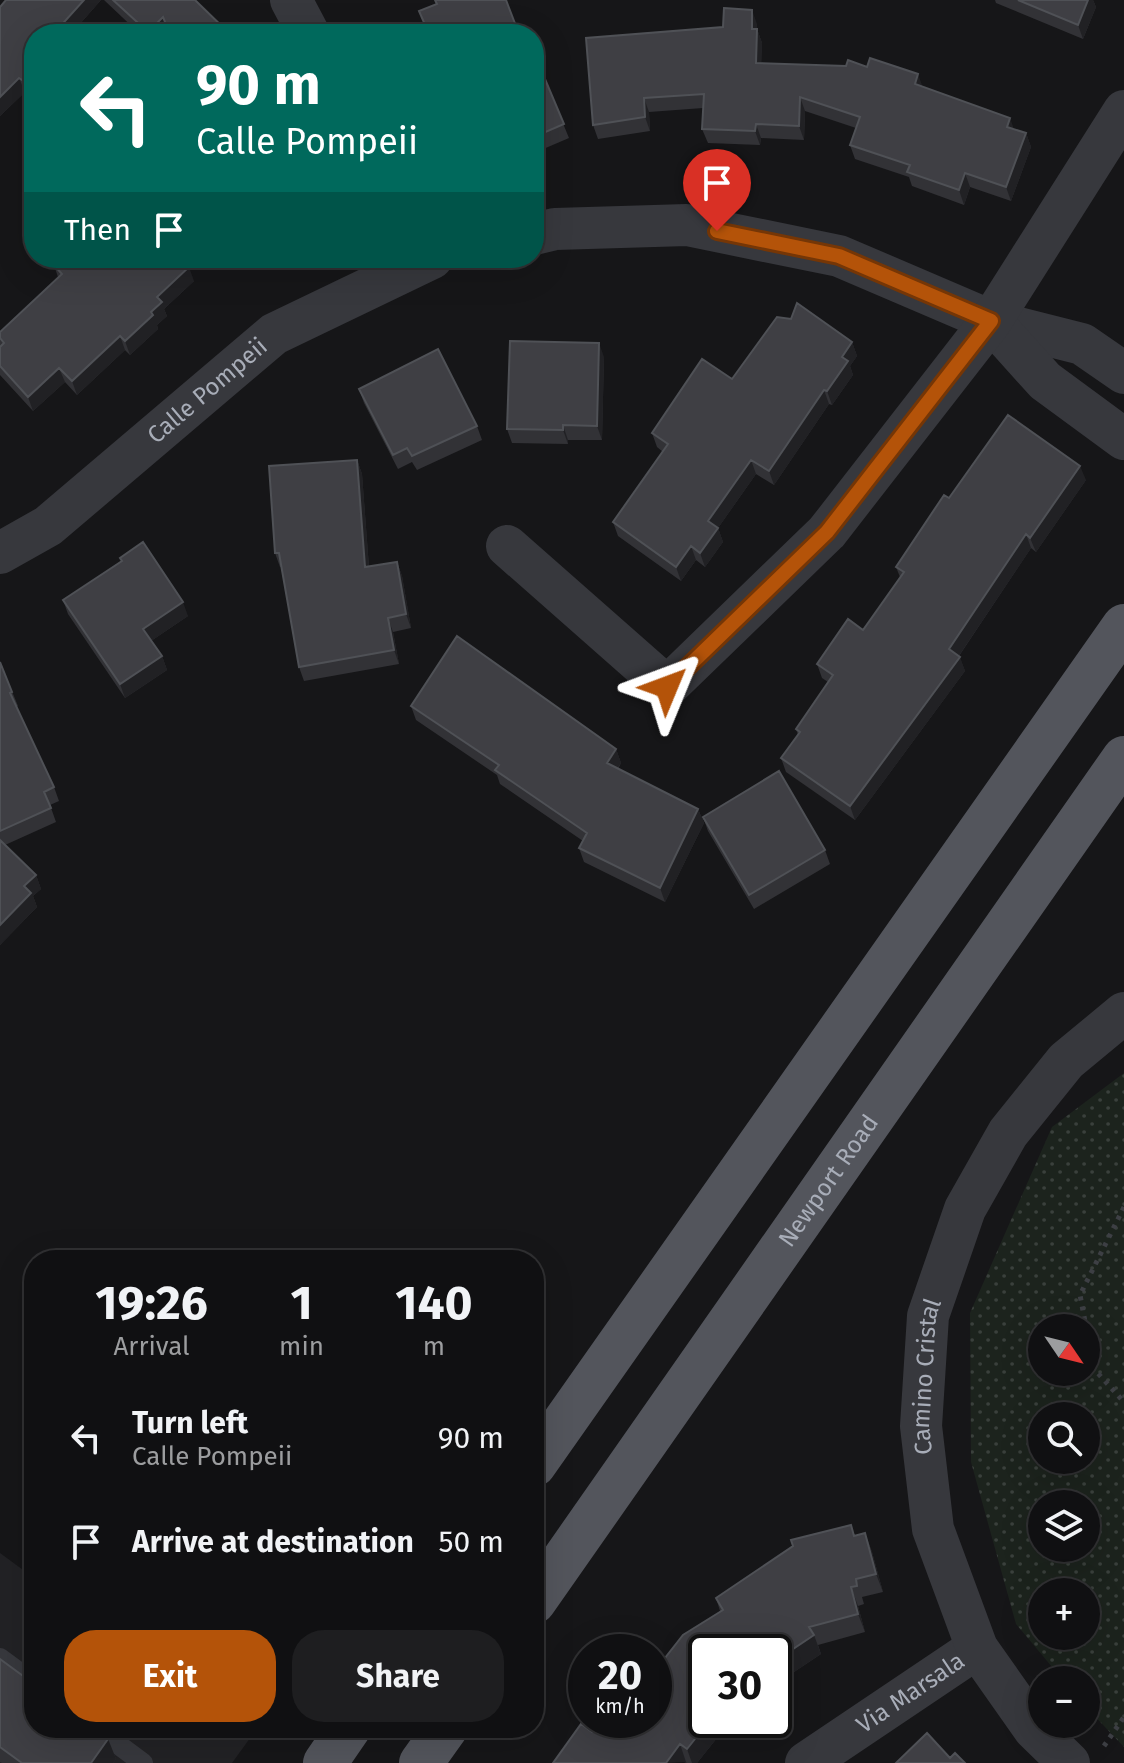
<!DOCTYPE html>
<meta charset="utf-8">
<style>
body{margin:0;font-family:"Fira Sans",sans-serif;background:#1e1e20;color:#f1f3f6;height:100vh;display:flex;flex-direction:column;font-size:30px;white-space:nowrap}
*{box-sizing:border-box;margin:0}
p{font-size:26px;color:#9c9d9f}
.icon{flex:none;width:44px;height:44px;fill:none;stroke:currentColor;stroke-width:2;stroke-linecap:round;stroke-linejoin:round}
.map{position:relative;flex:1;overflow:hidden}
.panel{position:absolute;left:24px;top:1250px;width:520px;height:488px;display:flex;flex-direction:column;background:#101012;border-radius:32px;box-shadow:0 8px 32px #0002,0 0 0 2px #303032}
.panel>*{flex:none}
.top-card{position:absolute;left:24px;top:24px;width:520px;height:244px;border-radius:32px;box-shadow:0 8px 32px #0002,0 0 0 2px #303032;background:#00695c;color:#fff;overflow:hidden}
.needle{width:52px;rotate:125deg}
.tools{position:absolute;left:1028px;top:1314px;display:grid;gap:16px}
.tools a{display:grid;place-items:center;width:72px;height:72px;border-radius:50%;background:#101012;box-shadow:0 8px 32px #0002,0 0 0 2px #303032;font-size:40px}
.speed{position:absolute;left:568px;top:1634px;display:flex;gap:16px;font-size:40px;font-weight:700;text-align:center}
.speed>*{display:grid;place-content:center;width:104px;height:104px;border-radius:50%;background:#101012;box-shadow:0 8px 32px #0002,0 0 0 2px #303032;line-height:1}
.speed small{font-size:20px;font-weight:400}
.speed .limit{border:4px solid #111;border-radius:12px;background:#fff;color:#111}
.pin{position:absolute;display:grid;place-items:center;width:68px;height:68px;color:#fff;margin:-82px -34px;border-radius:50% 50% 50% 0;rotate:-45deg;box-shadow:0 0 8px #0007}
.pin .icon{rotate:45deg}
.me{position:absolute;width:88px;margin:-44px;rotate:46deg;stroke-linejoin:round;filter:drop-shadow(0 0 6px #0008)}
.turn{display:flex;align-items:center;gap:28px;height:168px;padding:0 40px;font-size:36px}
.turn .icon{width:104px;height:104px;stroke-width:2.5}
.turn b{display:block;font-size:56px;line-height:68px}
.then{display:flex;align-items:center;height:76px;padding:0 40px;background:#0003;gap:16px;font-size:30px}
.eta{display:flex;justify-content:space-evenly;align-items:center;height:136px;text-align:center}
.eta b{font-size:48px;font-weight:700;line-height:56px}
.button{display:flex;gap:16px;margin-top:auto;padding:16px 40px}
.button a{flex:1;height:92px;border-radius:32px;background:#b45309;color:#fff;font-size:32px;font-weight:700;line-height:92px;text-align:center}
.button a+a{background:#1e1e20;color:#f1f3f6}
ul{padding:0;list-style:none}
li{display:flex;align-items:center;gap:24px;height:104px;padding:0 40px}
li div{flex:1}
li b{display:block;font-size:30px}
li em{font-style:normal}
.map>svg:first-child{display:block}
.built{fill:#222225}
.grass{fill:url(#grass-dots);fill-rule:evenodd}
.lines{fill:none;stroke-linecap:round;stroke-linejoin:round}
.path{stroke:#3d3f44;stroke-width:5;stroke-dasharray:4 6;stroke-linecap:butt}
.lane{stroke:#37383d;stroke-width:20}
.street{stroke:#37383d;stroke-width:42}
.primary{stroke:#53555c;stroke-width:44}
.wall{fill:#323236}
.shaded-wall{fill:#212124}
.building{fill:#3f3f44;stroke:#4f5156;stroke-width:2}
.route-casing{stroke:#753606;stroke-width:20}
.route{stroke:#b45309;stroke-width:14}
.labels{text-anchor:middle;dominant-baseline:central;stroke-width:8;stroke-linejoin:round;paint-order:stroke}
.street-label{font-size:24px;fill:#a8adb8;stroke:#111113}
</style>
<div class="map">
<svg width="1124" height="1763" viewBox="0 0 1124 1763">
<defs>
<pattern id="grass-dots" width="8" height="8" patternUnits="userSpaceOnUse" patternTransform="scale(2)"><rect width="8" height="8" fill="#1c231d"/><path d="M2 2h.1M6 6h.1" fill="none" stroke="#3a403c" stroke-width="1.8" stroke-linecap="round"/></pattern>
</defs>
<rect width="100%" height="100%" fill="#161618"/>
<path class="built" d="M 0,1553 L 34,1578 L 34,1728 L 245,1728 L 253,1734 L 232,1763 L 0,1763 Z"/>
<path class="grass" d="M 1124,1073 L 1124,1747 L 1086,1707 L 1086,1680 L 1063,1680 L 1016,1624 L 971,1462 L 970,1313 L 1052,1127 ZM 1042,1328 L 1086,1328 L 1086,1372 L 1042,1372 ZM 1086,1416 L 1086,1460 L 1042,1460 L 1042,1416 ZM 1042,1504 L 1086,1504 L 1086,1548 L 1042,1548 ZM 1042,1592 L 1086,1592 L 1086,1636 L 1042,1636 Z"/>
<g class="lines">
<path class="path" d="M 1124,1207 L 1080,1295 L 1094,1369 L 1124,1402
M 1104,1746 L 1124,1717"/>
<path class="lane" d="M 0,1658 L 34,1683
M 96,1728 L 143,1763"/>
<g class="street">
<path d="M 291,0 L 309,34"/>
<path d="M 534,234 L 555,229 L 687,225 L 839,256 L 991,321 L 1082,344 L 1124,373"/>
<path d="M 991,321 L 1045,381 L 1124,439"/>
<path d="M 507,546 L 667,687 L 827,532 L 991,321 L 1124,111"/>
<path id="s1" d="M 0,553 L 48,526 L 274,334 L 432,258"/>
<path id="s2" d="M 806,1763 L 977,1648"/>
<path id="s3" d="M 1069,1763 L 1034,1729 L 977,1648 L 933,1529 L 921,1426 L 928,1316 L 965,1209 L 1008,1133 L 1066,1061 L 1124,1013"/>
</g>
<g class="primary">
<path d="M 534,1465 L 1124,626"/>
<path id="s4" d="M 534,1602 L 1124,758"/>
<path d="M 325,1763 L 349,1728"/>
<path d="M 421,1763 L 446,1728"/>
</g>
</g>
<path class="wall" d="M 101,0 L 71,34 L 34,34 L 27,94 L 25,92 L 0,116 L 0,7 Z
M 104,0 L 195,0 L 165,34 L 140,34 Z
M 995,0 L 1093,0 L 1096,7 L 1083,39 L 996,3 Z
M 757,24 L 757,29 L 762,43 L 761,63 L 923,87 L 1014,129 L 1026,133 L 1031,147 L 1011,201 L 970,187 L 964,205 L 912,186 L 909,177 L 855,159 L 850,145 L 856,128 L 805,111 L 804,140 L 761,138 L 760,145 L 708,143 L 702,129 L 703,108 L 649,112 L 650,131 L 598,139 L 593,125 L 723,27 Z
M 534,53 L 569,138 L 534,153 Z
M 54,265 L 194,281 L 164,309 L 167,316 L 157,325 L 158,329 L 130,355 L 125,350 L 77,395 L 65,382 L 33,411 L 0,375 L 0,332 L 58,277 Z
M 852,342 L 857,356 L 850,366 L 853,375 L 832,405 L 829,404 L 774,485 L 756,474 L 718,528 L 723,542 L 705,567 L 696,560 L 681,581 L 618,536 L 613,522 L 663,452 L 657,447 L 652,433 L 732,379 Z
M 604,357 L 602,440 L 568,440 L 568,444 L 512,443 L 507,429 Z
M 359,389 L 477,426 L 482,440 L 417,470 L 412,462 L 398,469 L 364,403 Z
M 357,460 L 362,474 L 369,567 L 397,562 L 402,576 L 411,628 L 393,632 L 399,664 L 304,681 L 299,667 L 281,567 L 280,567 L 275,553 Z
M 1086,480 L 1036,552 L 1031,548 L 959,656 L 965,671 L 855,820 L 786,772 L 781,758 L 798,735 L 796,729 L 828,682 L 822,678 L 817,664 L 863,630 L 900,577 L 896,567 L 949,498 Z
M 120,558 L 188,616 L 151,641 L 162,656 L 167,670 L 125,698 L 68,614 L 63,600 L 121,561 Z
M 0,662 L 18,706 L 16,707 L 54,787 L 59,801 L 50,805 L 56,822 L 5,845 L 36,875 L 41,889 L 33,896 L 37,907 L 0,945 Z
M 411,706 L 616,749 L 621,763 L 618,769 L 698,809 L 704,823 L 665,902 L 584,862 L 579,848 L 583,841 L 500,784 L 497,775 L 416,720 Z
M 703,817 L 825,850 L 830,864 L 754,909 L 708,831 Z
M 865,1533 L 872,1552 L 883,1592 L 862,1597 L 864,1604 L 858,1606 L 865,1632 L 818,1645 L 821,1654 L 785,1678 L 774,1659 L 774,1652 L 706,1652 L 706,1720 L 723,1720 L 725,1728 L 697,1763 L 687,1763 L 592,1732 L 661,1663 L 720,1611 L 716,1598 L 855,1536 Z
M 0,1659 L 108,1739 L 116,1759 L 113,1763 L 2,1763 L 0,1762 Z"/>
<path class="shaded-wall" d="M 84,0 L 101,0 L 71,34 L 57,34 L 56,31 Z
M 1088,0 L 1093,0 L 1096,7 L 1083,39 L 1078,25 Z
M 752,10 L 757,24 L 757,40 L 757,29 L 762,43 L 761,77 L 756,63 L 752,29 Z
M 163,17 L 168,31 L 165,34 L 148,34 L 148,32 Z
M 34,67 L 34,86 L 27,94 L 22,80 Z
M 918,74 L 923,88 L 915,84 Z
M 19,78 L 25,92 L 0,116 L 0,97 Z
M 800,97 L 805,111 L 804,140 L 799,126 Z
M 644,98 L 649,112 L 650,131 L 645,117 Z
M 1010,118 L 1015,132 L 1007,127 Z
M 756,124 L 761,138 L 760,145 L 755,131 Z
M 1026,133 L 1031,147 L 1011,201 L 1006,187 Z
M 965,173 L 970,187 L 964,205 L 959,190 Z
M 189,267 L 194,281 L 164,309 L 167,316 L 157,325 L 158,329 L 130,355 L 125,341 L 157,297 Z
M 120,336 L 125,350 L 77,395 L 72,381 Z
M 852,342 L 857,356 L 850,366 L 853,375 L 832,405 L 827,391 L 842,357 Z
M 599,343 L 604,357 L 602,440 L 597,426 Z
M 59,368 L 65,382 L 33,411 L 28,397 Z
M 824,390 L 829,404 L 774,485 L 769,471 Z
M 563,425 L 568,440 L 568,444 L 563,430 Z
M 357,460 L 362,474 L 370,581 L 365,567 Z
M 751,460 L 756,474 L 718,528 L 723,542 L 705,567 L 700,553 L 708,521 Z
M 1080,466 L 1086,480 L 1036,552 L 1030,538 Z
M 1026,534 L 1031,548 L 954,663 L 949,649 Z
M 691,546 L 696,560 L 681,581 L 676,567 Z
M 397,562 L 402,576 L 411,628 L 406,614 Z
M 183,602 L 188,616 L 148,643 L 143,629 Z
M 388,618 L 393,632 L 399,664 L 394,650 Z
M 162,656 L 167,670 L 125,698 L 120,684 Z
M 960,657 L 965,671 L 855,820 L 850,806 Z
M 616,749 L 621,763 L 612,777 L 607,763 Z
M 698,809 L 704,823 L 665,902 L 660,888 Z
M 36,875 L 41,889 L 33,896 L 37,907 L 0,945 L 0,925 L 24,886 Z
M 865,1533 L 872,1552 L 883,1592 L 876,1574 Z
M 851,1587 L 858,1606 L 865,1632 L 858,1614 Z
M 763,1635 L 770,1652 L 750,1652 Z
M 814,1635 L 821,1654 L 785,1678 L 778,1659 Z
M 710,1720 L 723,1720 L 725,1728 L 697,1763 L 692,1763 L 687,1749 Z
M 108,1739 L 116,1759 L 113,1763 L 91,1763 Z
M 680,1744 L 686,1762 L 666,1763 Z"/>
<path class="building" d="M 6,0 L 84,0 L 56,31 L 59,34 L 34,34 L 34,67 L 22,80 L 19,78 L 0,97 L 0,7 Z
M 113,0 L 195,0 L 230,34 L 170,34 L 163,17 L 148,32 Z
M 435,0 L 506,0 L 519,34 L 429,34 L 419,11 L 437,4 Z
M 1018,0 L 1088,0 L 1078,25 Z
M 724,8 L 752,10 L 752,29 L 757,29 L 756,63 L 846,66 L 848,60 L 867,67 L 870,58 L 918,74 L 915,84 L 1010,118 L 1007,127 L 1026,133 L 1006,187 L 965,173 L 959,190 L 907,172 L 910,165 L 850,145 L 860,117 L 800,97 L 799,126 L 756,124 L 755,131 L 702,129 L 704,94 L 644,98 L 645,117 L 593,125 L 586,38 L 723,27 Z
M 255,27 L 258,34 L 239,34 Z
M 534,53 L 564,124 L 534,137 Z
M 62,258 L 181,258 L 189,267 L 157,297 L 162,302 L 151,312 L 153,315 L 125,341 L 120,336 L 72,381 L 59,368 L 28,397 L 0,366 L 0,347 L 4,343 L 0,338 L 0,332 L 62,274 L 54,265 Z
M 797,303 L 852,342 L 842,357 L 848,361 L 827,391 L 824,390 L 769,471 L 751,460 L 708,521 L 718,528 L 700,553 L 691,546 L 676,567 L 613,522 L 668,444 L 652,433 L 702,359 L 732,379 L 777,317 L 791,319 Z
M 510,341 L 599,343 L 597,426 L 563,425 L 563,430 L 507,429 Z
M 438,349 L 477,426 L 412,456 L 407,448 L 393,455 L 359,389 Z
M 1008,415 L 1080,466 L 1030,538 L 1026,534 L 949,649 L 960,657 L 850,806 L 781,758 L 800,732 L 796,729 L 833,675 L 817,664 L 848,619 L 863,630 L 904,572 L 896,567 L 944,495 L 949,498 Z
M 357,460 L 365,567 L 397,562 L 406,614 L 388,618 L 394,650 L 299,667 L 279,553 L 275,553 L 269,466 Z
M 143,542 L 183,602 L 143,629 L 162,656 L 120,684 L 63,600 L 122,561 L 120,558 Z
M 457,636 L 616,749 L 607,763 L 698,809 L 660,888 L 579,848 L 587,833 L 495,770 L 499,765 L 411,706 Z
M 0,662 L 12,692 L 10,693 L 54,787 L 44,792 L 51,808 L 0,831 Z
M 779,771 L 825,850 L 749,895 L 703,817 Z
M 0,840 L 36,875 L 24,886 L 31,893 L 0,925 Z
M 851,1525 L 854,1536 L 865,1533 L 876,1574 L 856,1579 L 857,1586 L 851,1587 L 858,1614 L 809,1627 L 814,1635 L 778,1659 L 763,1635 L 750,1652 L 706,1652 L 706,1720 L 710,1720 L 687,1749 L 680,1744 L 666,1763 L 553,1763 L 581,1724 L 592,1732 L 602,1720 L 654,1720 L 654,1657 L 661,1663 L 683,1635 L 723,1610 L 716,1598 L 793,1546 L 791,1540 Z
M 0,1659 L 34,1684 L 34,1728 L 94,1728 L 108,1739 L 91,1763 L 22,1763 L 0,1747 Z
M 927,1733 L 950,1758 L 955,1753 L 965,1763 L 896,1763 Z"/>
<g class="lines">
<defs>
<path id="route" d="M 667,687 L 827,532 L 991,321 L 839,256 L 717,231"/>
</defs>
<use href="#route" class="route-casing"/>
<use href="#route" class="route"/>
</g>
<g class="labels">
<g class="street-label">
<text stroke="none"><textPath href="#s1" startOffset="264">Calle Pompeii</textPath></text>
<text stroke="none"><textPath href="#s4" startOffset="514">Newport Road</textPath></text>
<text stroke="none"><textPath href="#s3" startOffset="428">Camino Cristal</textPath></text>
<text stroke="none"><textPath href="#s2" startOffset="126">Via Marsala</textPath></text>
</g>
</g>
</svg>
<div class="tools">
<a><svg class="needle" viewBox="-14 -14 28 28"><path d="M0-13l5 13h-10z" fill="#e53935"/><path d="M0 13l5-13h-10z" fill="#9c9d9f"/></svg></a>
<a><svg class="icon" aria-label="search" viewBox="0 0 24 24"><circle cx="10" cy="10" r="6"/><path d="M15 15l6 6"/></svg></a>
<a><svg class="icon" aria-label="layers" viewBox="0 0 24 24"><path d="M12 4l9 5-9 5-9-5zM3 14l9 5 9-5"/></svg></a>
<a>+</a>
<a>−</a>
</div>
<div class="speed"><div>20<small>km/h</small></div><div class="limit">30</div></div>
<div class="pin" style="left:717px;top:231px;background:#d93025"><svg class="icon" aria-label="arrive" viewBox="0 0 24 24"><path d="M6 21V4h12l-3 4 3 4H6"/></svg></div>
<svg class="me" style="left:667px;top:687px" viewBox="-20 -20 40 40"><path d="M0-17L14 15 0 8-14 15z" fill="#b45309" stroke="#fff" stroke-width="4"/></svg>
<div class="top-card">
<div class="turn"><svg class="icon" aria-label="left" viewBox="0 0 24 24"><path d="M17 20v-9H6M10 6l-5 5 5 5"/></svg><div><b>90 m</b>Calle Pompeii</div></div>
<div class="then">Then<svg class="icon" aria-label="arrive" viewBox="0 0 24 24"><path d="M6 21V4h12l-3 4 3 4H6"/></svg></div>
</div>
<section class="panel">
<div class="eta">
<div><b>19:26</b><p>Arrival</p></div>
<div><b>1</b><p>min</p></div>
<div><b>140</b><p>m</p></div>
</div>
<ul>
<li><svg class="icon" aria-label="left" viewBox="0 0 24 24"><path d="M17 20v-9H6M10 6l-5 5 5 5"/></svg><div><b>Turn left</b><p>Calle Pompeii</p></div><em>90 m</em></li>
<li><svg class="icon" aria-label="arrive" viewBox="0 0 24 24"><path d="M6 21V4h12l-3 4 3 4H6"/></svg><div><b>Arrive at destination</b></div><em>50 m</em></li>
</ul>
<div class="button"><a>Exit</a><a>Share</a></div>
</section>
</div>
